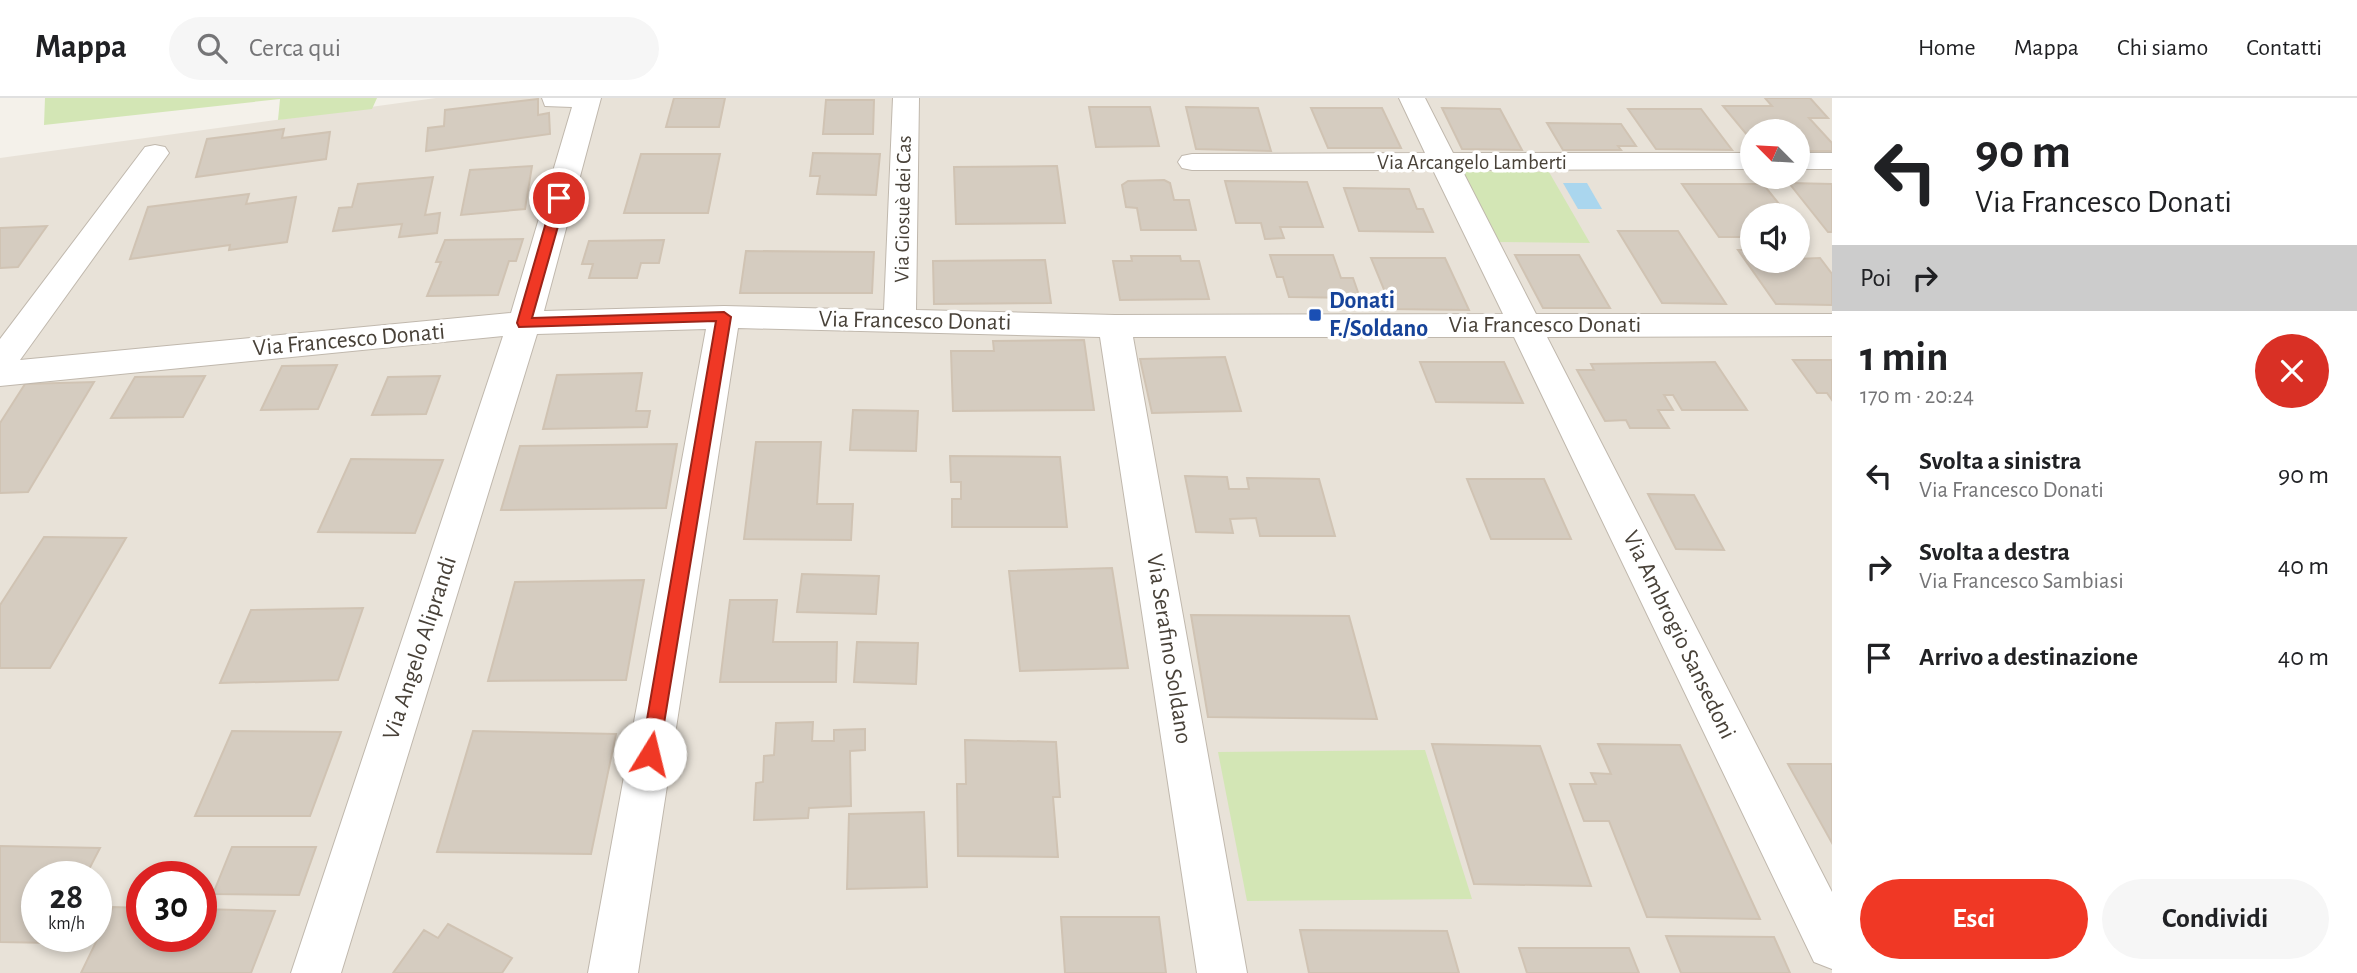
<!DOCTYPE html>
<html lang="it">
<meta charset="utf-8">
<style>
body{margin:0;font-family:"Alegreya Sans",sans-serif;background:#f6f6f6;color:#202124;height:100vh;display:flex;flex-direction:column;font-size:26px;white-space:nowrap}
*{box-sizing:border-box;margin:0}
p{font-size:23px;color:#757577}
.icon{flex:none;width:38px;height:38px;fill:none;stroke:currentColor;stroke-width:2;stroke-linecap:round;stroke-linejoin:round}
.map{position:relative;flex:1;overflow:hidden}
.drawer{display:flex;flex-direction:column;background:#fff;width:525px}
.drawer>*{flex:none}
.top-card{background:#fff;color:#202124;overflow:hidden}
.needle{width:46px;rotate:294deg}
.controls{position:absolute;left:1740px;top:21px;display:grid;gap:14px}
.controls a{display:grid;place-items:center;width:70px;height:70px;border-radius:50%;background:#fff;box-shadow:0 4px 10px #0003;font-size:35px}
.speed{position:absolute;left:21px;top:763px;display:flex;gap:14px;font-size:35px;font-weight:700;text-align:center}
.speed>*{display:grid;place-content:center;width:91px;height:91px;border-radius:50%;background:#fff;box-shadow:0 4px 10px #0003;line-height:1}
.speed small{font-size:18px;font-weight:400}
.speed .limit{border:10px solid #d22;background:#fff;color:#111}
.pin{position:absolute;display:grid;place-items:center;width:60px;height:60px;color:#fff;margin:-30px;border:4px solid #fff;border-radius:50%;box-shadow:0 2px 7px #0007}
.me{position:absolute;width:77px;margin:-38px;rotate:9deg;stroke-linejoin:round;filter:drop-shadow(0 0 5px #0008)}
.turn{display:flex;align-items:center;gap:24px;height:147px;padding:0 28px;font-size:32px}
.turn .icon{width:91px;height:91px;stroke-width:2.5}
.turn b{display:block;font-size:49px;line-height:60px}
.then{display:flex;align-items:center;height:66px;padding:0 28px;background:#0003;gap:14px;font-size:26px}
.round{display:grid;place-items:center;flex:none;width:74px;height:74px;border-radius:37px;background:#f6f6f6}
.headline{display:flex;align-items:center;justify-content:space-between;height:119px;padding:0 28px}
h1{font-size:42px;font-weight:600;line-height:52px}
.cta{display:flex;gap:14px;margin-top:auto;padding:14px 28px}
.cta a{flex:1;height:80px;border-radius:42px;background:#f03825;color:#fff;font-size:28px;font-weight:600;line-height:80px;text-align:center}
.cta a+a{background:#f6f6f6;color:#202124}
ul{padding:0;list-style:none}
li{display:flex;align-items:center;gap:21px;height:91px;padding:0 28px}
li div{flex:1}
li b{display:block;font-size:26px}
li em{font-style:normal}
header{display:flex;align-items:center;gap:42px;box-sizing:border-box;height:98px;padding:0 35px;background:#fff;border-bottom:2px solid #e0e0e0}
header strong{font-size:33px}
nav{display:flex;gap:38px;margin-inline-start:auto;font-size:24px}
.search{width:490px;height:63px;background:#f6f6f6;display:flex;align-items:center;gap:18px;box-sizing:border-box;padding:0 24px;border-radius:38px;color:#757577;font-size:26px}
main{display:flex;flex:1;min-height:0}
.map>svg:first-child{display:block}
.residential{fill:#e8e2d8;fill-rule:evenodd}
.green{fill:#d3e6b5}
.water{fill:#aad6ee}
.building{fill:#d5ccc0;stroke:#d0c3b3;stroke-width:2}
.lines{fill:none;stroke-linecap:round;stroke-linejoin:round}
.street-casing{stroke:#c0b8ad;stroke-width:2}
.street{fill:#fff;fill-rule:evenodd}
.route{fill:#f03825;stroke:#9c2418;stroke-width:2}
.transit-dot{fill:#1a4fb4;stroke:#fff;stroke-width:2.5}
.labels{text-anchor:middle;dominant-baseline:central;stroke-width:7;stroke-linejoin:round;paint-order:stroke}
.far-street-label{font-size:21px;fill:#484138;stroke:#fff}
.transit-label{font-size:24px;font-weight:bold;fill:#164399;stroke:#fff;text-anchor:start}
.street-label{font-size:24px;fill:#484138;stroke:#fff}
</style>
<header>
<strong>Mappa</strong>
<div class="search"><svg class="icon" aria-label="search" viewBox="0 0 24 24"><circle cx="10" cy="10" r="6"/><path d="M15 15l6 6"/></svg>Cerca qui</div>
<nav><a>Home</a><a>Mappa</a><a>Chi siamo</a><a>Contatti</a></nav>
</header>
<main>
<div class="map">
<svg width="1832" height="875" viewBox="0 0 1832 875">
<rect width="100%" height="100%" fill="#f4f1ea"/>
<path class="residential" d="M 436,0 L 1832,0 L 1832,875 L 0,875 L 0,60 ZM 1752,33 L 1797,33 L 1797,79 L 1752,79 ZM 1752,117 L 1797,117 L 1797,163 L 1752,163 ZM 37,779 L 96,779 L 96,838 L 37,838 ZM 142,779 L 201,779 L 201,838 L 142,838 Z"/>
<path class="green" d="M 45,0 L 377,0 L 372,11 L 278,22 L 280,1 L 44,27 Z
M 1459,73 L 1549,74 L 1590,145 L 1494,144 Z
M 1425,652 L 1472,801 L 1247,803 L 1218,654 Z"/>
<path class="water" d="M 1563,85 L 1587,85 L 1602,111 L 1578,111 Z"/>
<path class="building" d="M 674,0 L 725,0 L 719,29 L 666,29 Z
M 1765,0 L 1810,0 L 1828,20 L 1809,20 L 1832,45 L 1832,53 L 1797,53 L 1797,33 L 1752,33 L 1752,43 L 1723,8 L 1772,8 Z
M 538,1 L 538,17 L 549,15 L 550,36 L 426,53 L 428,30 L 444,28 L 445,12 Z
M 826,2 L 874,2 L 873,36 L 823,36 Z
M 1089,9 L 1150,9 L 1159,48 L 1096,49 Z
M 1186,9 L 1258,10 L 1271,53 L 1196,51 Z
M 1311,10 L 1382,10 L 1401,50 L 1328,50 Z
M 1442,10 L 1500,11 L 1522,52 L 1462,51 Z
M 1628,11 L 1701,11 L 1732,52 L 1656,51 Z
M 1547,25 L 1621,26 L 1636,48 L 1618,48 L 1621,52 L 1563,52 Z
M 284,31 L 282,40 L 330,34 L 326,61 L 196,79 L 207,41 Z
M 813,55 L 880,56 L 876,97 L 817,96 L 820,78 L 810,78 Z
M 641,56 L 720,56 L 708,115 L 624,115 Z
M 532,68 L 525,111 L 461,117 L 470,72 Z
M 1057,68 L 1065,125 L 956,126 L 954,69 Z
M 433,79 L 425,117 L 440,115 L 437,135 L 399,139 L 402,126 L 333,133 L 339,110 L 352,109 L 358,86 Z
M 1164,82 L 1170,85 L 1174,102 L 1189,102 L 1196,132 L 1141,132 L 1137,110 L 1126,109 L 1122,87 L 1128,83 Z
M 1225,83 L 1307,84 L 1323,129 L 1280,129 L 1284,140 L 1265,141 L 1261,125 L 1236,125 Z
M 1789,85 L 1832,86 L 1832,134 L 1828,134 Z
M 1682,86 L 1763,86 L 1788,117 L 1752,117 L 1752,139 L 1719,139 Z
M 1344,90 L 1409,91 L 1417,111 L 1423,111 L 1433,134 L 1359,133 Z
M 249,96 L 246,106 L 296,99 L 287,144 L 229,152 L 230,147 L 130,161 L 148,109 Z
M 47,128 L 18,169 L 0,170 L 0,130 Z
M 1618,133 L 1678,133 L 1726,206 L 1662,205 Z
M 523,141 L 516,163 L 509,163 L 498,197 L 427,198 L 441,164 L 436,164 L 445,142 Z
M 664,142 L 659,165 L 641,165 L 637,180 L 589,180 L 593,166 L 582,166 L 589,143 Z
M 1738,152 L 1752,152 L 1752,163 L 1820,160 L 1832,176 L 1832,207 L 1776,206 Z
M 746,153 L 874,154 L 872,195 L 740,195 Z
M 1270,157 L 1333,157 L 1341,180 L 1353,180 L 1360,200 L 1289,199 L 1283,179 L 1277,179 Z
M 1515,157 L 1579,157 L 1610,210 L 1543,210 Z
M 1131,158 L 1180,158 L 1181,163 L 1199,163 L 1209,201 L 1120,202 L 1113,163 L 1132,163 Z
M 1371,160 L 1445,160 L 1469,212 L 1392,211 Z
M 1045,162 L 1051,205 L 934,206 L 933,163 Z
M 1084,242 L 1094,312 L 953,313 L 951,253 L 994,253 L 993,243 Z
M 1225,259 L 1241,313 L 1152,315 L 1140,261 Z
M 1793,262 L 1832,262 L 1832,302 L 1827,295 L 1817,295 Z
M 1420,264 L 1504,264 L 1523,305 L 1436,304 Z
M 1715,264 L 1747,312 L 1682,312 L 1673,297 L 1664,297 L 1673,312 L 1658,312 L 1669,330 L 1630,330 L 1626,322 L 1605,323 L 1577,272 L 1594,272 L 1591,266 Z
M 337,267 L 318,311 L 261,312 L 282,268 Z
M 642,275 L 636,313 L 650,313 L 647,329 L 543,331 L 557,277 Z
M 205,278 L 183,319 L 111,320 L 135,279 Z
M 440,278 L 426,316 L 372,317 L 388,279 Z
M 94,284 L 28,394 L 0,395 L 0,325 L 25,286 Z
M 853,312 L 918,313 L 916,353 L 850,352 Z
M 756,344 L 821,344 L 817,406 L 853,406 L 851,442 L 744,441 Z
M 677,346 L 666,410 L 501,412 L 520,348 Z
M 950,358 L 1060,359 L 1067,429 L 952,429 L 952,401 L 961,401 L 961,384 L 951,384 Z
M 351,361 L 443,362 L 415,435 L 318,434 Z
M 1185,378 L 1227,379 L 1229,391 L 1249,391 L 1247,380 L 1319,381 L 1335,438 L 1260,438 L 1256,420 L 1230,421 L 1233,435 L 1196,434 Z
M 1467,381 L 1544,381 L 1571,441 L 1491,441 Z
M 1648,396 L 1694,397 L 1724,452 L 1676,451 Z
M 44,439 L 126,440 L 50,570 L 0,570 L 0,507 Z
M 1112,470 L 1128,570 L 1020,573 L 1009,473 Z
M 802,476 L 879,478 L 876,516 L 797,514 Z
M 644,482 L 626,582 L 488,583 L 515,484 Z
M 730,502 L 777,502 L 773,544 L 837,544 L 836,584 L 720,584 Z
M 363,510 L 338,582 L 220,585 L 251,512 Z
M 1191,517 L 1349,518 L 1377,621 L 1208,619 Z
M 857,544 L 918,545 L 916,586 L 854,584 Z
M 813,624 L 812,643 L 834,643 L 834,632 L 865,631 L 865,652 L 850,653 L 851,708 L 809,710 L 808,720 L 754,722 L 756,685 L 763,684 L 764,658 L 774,657 L 776,625 Z
M 232,633 L 341,634 L 310,718 L 195,718 Z
M 473,633 L 616,636 L 591,756 L 437,754 Z
M 965,642 L 1056,644 L 1060,699 L 1053,699 L 1058,759 L 958,758 L 957,686 L 966,686 Z
M 1432,646 L 1540,648 L 1591,788 L 1474,786 Z
M 1598,646 L 1680,647 L 1760,821 L 1647,819 L 1609,723 L 1584,723 L 1570,686 L 1596,686 L 1591,675 L 1611,676 Z
M 1788,666 L 1832,666 L 1832,745 Z
M 924,714 L 927,789 L 847,791 L 849,716 Z
M 0,748 L 100,750 L 85,779 L 37,779 L 37,838 L 55,838 L 52,845 L 0,844 Z
M 232,749 L 316,749 L 299,797 L 213,796 Z
M 113,809 L 142,810 L 142,838 L 201,838 L 201,811 L 275,813 L 251,875 L 81,875 Z
M 1061,819 L 1159,819 L 1166,875 L 1065,875 Z
M 448,826 L 512,860 L 502,875 L 393,875 L 424,832 L 438,840 Z
M 1300,832 L 1447,833 L 1459,875 L 1309,875 Z
M 1666,838 L 1774,839 L 1790,875 L 1681,875 Z
M 1519,850 L 1629,850 L 1639,875 L 1527,875 Z"/>
<g class="lines">
<defs>
<path id="street" d="M 542,0 L 601,0 L 544,213 L 724,208 L 884,212 L 893,0 L 919,0 L 916,212 L 1115,217 L 1503,216 L 1433,72 L 1192,72 L 1182,70 L 1178,64 L 1182,58 L 1192,56 L 1425,55 L 1399,0 L 1425,0 L 1453,55 L 1752,55 L 1752,71 L 1462,72 L 1536,216 L 1832,216 L 1832,238 L 1547,239 L 1832,794 L 1832,871 L 1814,864 L 1514,239 L 1133,239 L 1247,875 L 1197,875 L 1100,239 L 738,230 L 638,875 L 588,875 L 706,231 L 537,236 L 341,875 L 291,875 L 503,238 L 0,288 L 0,241 L 145,49 L 155,47 L 165,49 L 169,55 L 20,262 L 511,215 L 572,9 L 545,8 Z
M 1797,55 L 1832,55 L 1832,71 L 1797,71 Z"/>
</defs>
<use href="#street" class="street-casing"/>
<use href="#street" class="street"/>
</g>
<path class="route" d="M 559,97 L 566,100 L 532,220 L 724,214 L 731,219 L 659,656 L 656,662 L 650,665 L 643,662 L 641,656 L 716,223 L 519,229 L 517,225 L 553,100 Z"/>
<rect class="transit-dot" x="1308" y="210" width="14" height="14" rx="3.5"/>
<g class="labels">
<g class="far-street-label">
<text x="1472" y="64">Via Arcangelo Lamberti</text>
<text transform="translate(903 111) rotate(-89)">Via Giosuè dei Cas</text>
</g>
<g class="transit-label">
<text x="1329" y="203">Donati<tspan x="1329" dy="28">F./Soldano</tspan></text>
</g>
<g class="street-label">
<text transform="translate(915 223) rotate(1)">Via Francesco Donati</text>
<text x="1545" y="227">Via Francesco Donati</text>
<text transform="translate(349 242) rotate(-5)">Via Francesco Donati</text>
<text transform="translate(1679 537) rotate(64)">Via Ambrogio Sansedoni</text>
<text transform="translate(420 550) rotate(-72)">Via Angelo Aliprandi</text>
<text transform="translate(1169 551) rotate(81)">Via Serafino Soldano</text>
</g>
</g>
</svg>
<div class="controls">
<a><svg class="needle" viewBox="-14 -14 28 28"><path d="M0-13l5 13h-10z" fill="#e53935"/><path d="M0 13l5-13h-10z" fill="#757577"/></svg></a>
<a><svg class="icon" aria-label="sound" viewBox="0 0 24 24"><path d="M4 9h4l5-4v14l-5-4H4zM17 9q2 3 0 6"/></svg></a>
</div>
<div class="speed"><div>28<small>km/h</small></div><div class="limit">30</div></div>
<div class="pin" style="left:559px;top:100px;background:#d93025"><svg class="icon" aria-label="arrive" viewBox="0 0 24 24"><path d="M6 21V4h12l-3 4 3 4H6"/></svg></div>
<svg class="me" style="left:650px;top:656px" viewBox="-20 -20 40 40"><circle r="19" fill="#fff"/><path d="M0-13L10 11 0 6-10 11z" fill="#f03825"/></svg>
</div>
<section class="drawer">
<div class="top-card">
<div class="turn"><svg class="icon" aria-label="left" viewBox="0 0 24 24"><path d="M17 20v-9H6M10 6l-5 5 5 5"/></svg><div><b>90 m</b>Via Francesco Donati</div></div>
<div class="then">Poi<svg class="icon" aria-label="right" viewBox="0 0 24 24"><path d="M7 20v-9h11M14 6l5 5-5 5"/></svg></div>
</div>
<div class="headline"><div><h1>1 min</h1><p>170 m · 20:24</p></div><a class="round" style="background:#d93025;color:#fff"><svg class="icon" aria-label="close" viewBox="0 0 24 24"><path d="M6 6l12 12M18 6L6 18"/></svg></a></div>
<ul>
<li><svg class="icon" aria-label="left" viewBox="0 0 24 24"><path d="M17 20v-9H6M10 6l-5 5 5 5"/></svg><div><b>Svolta a sinistra</b><p>Via Francesco Donati</p></div><em>90 m</em></li>
<li><svg class="icon" aria-label="right" viewBox="0 0 24 24"><path d="M7 20v-9h11M14 6l5 5-5 5"/></svg><div><b>Svolta a destra</b><p>Via Francesco Sambiasi</p></div><em>40 m</em></li>
<li><svg class="icon" aria-label="arrive" viewBox="0 0 24 24"><path d="M6 21V4h12l-3 4 3 4H6"/></svg><div><b>Arrivo a destinazione</b></div><em>40 m</em></li>
</ul>
<div class="cta"><a>Esci</a><a>Condividi</a></div>
</section>
</main>
